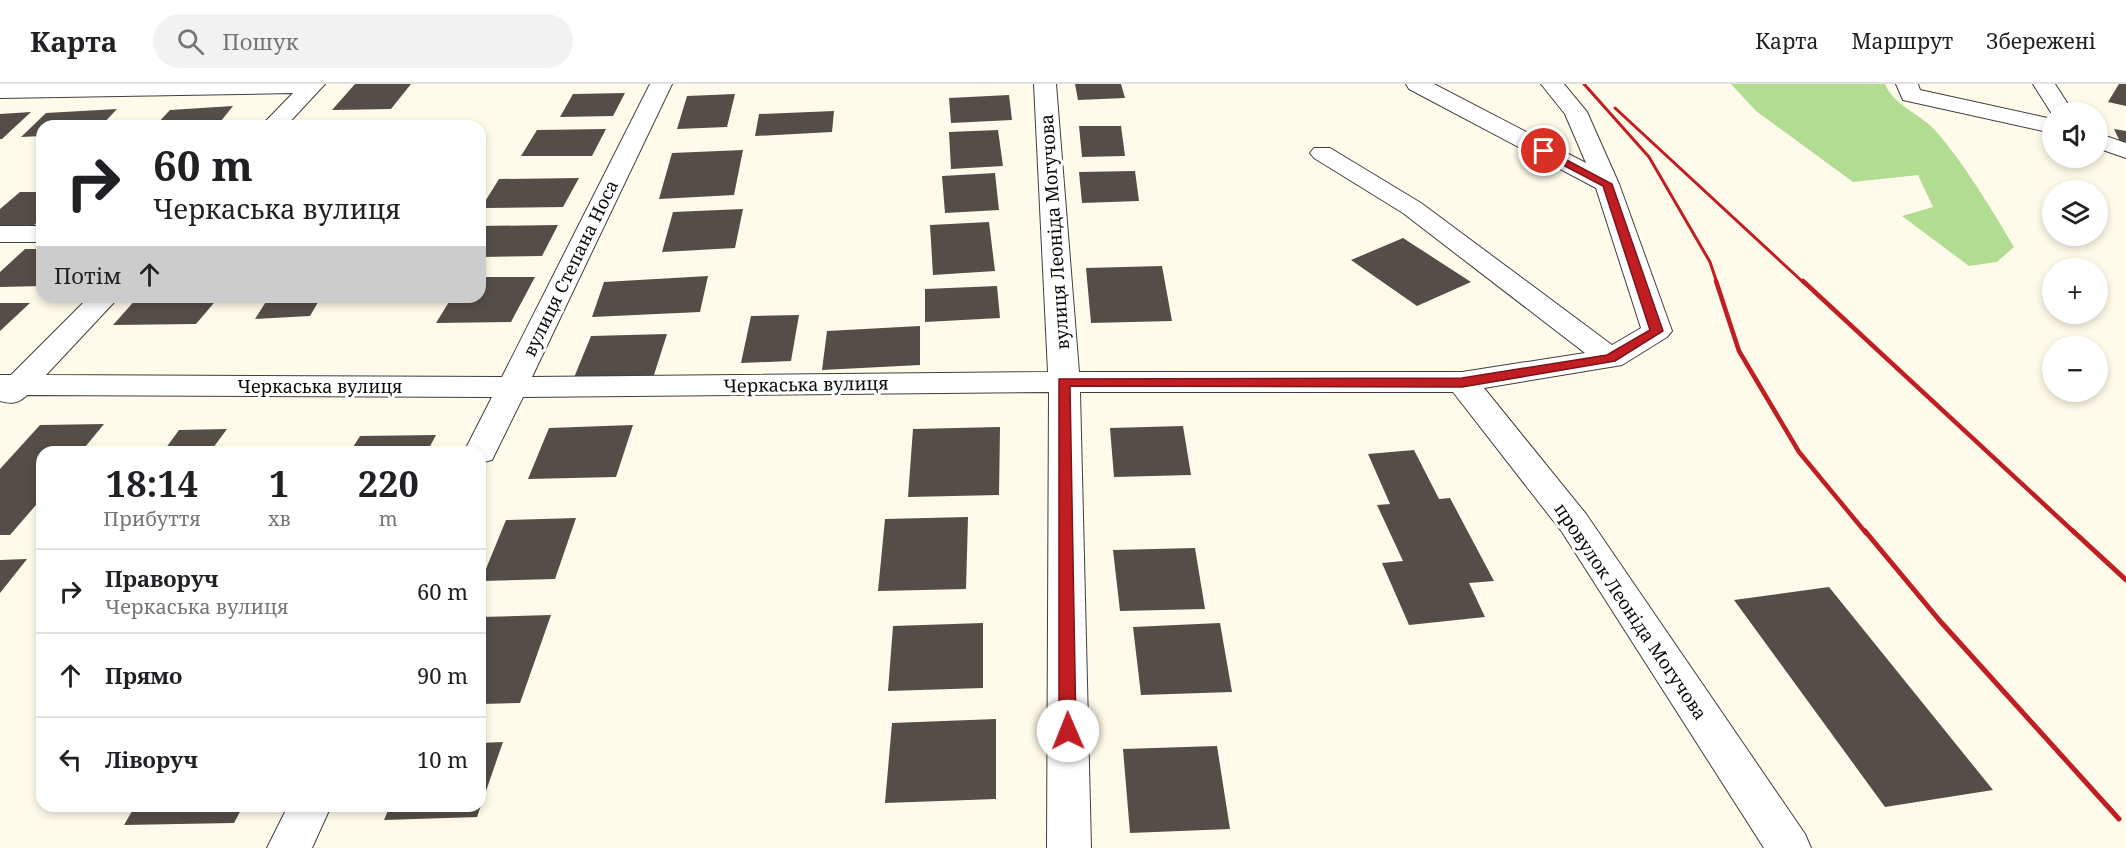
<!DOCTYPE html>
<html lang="uk">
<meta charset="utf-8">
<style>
body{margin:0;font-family:"Noto Serif",serif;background:#f2f2f2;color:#202124;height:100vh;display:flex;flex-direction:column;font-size:22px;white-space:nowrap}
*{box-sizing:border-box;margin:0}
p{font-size:20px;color:#757577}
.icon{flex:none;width:33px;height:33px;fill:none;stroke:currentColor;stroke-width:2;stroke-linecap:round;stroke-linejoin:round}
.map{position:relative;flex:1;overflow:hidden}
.panel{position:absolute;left:36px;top:362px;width:450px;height:366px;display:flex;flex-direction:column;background:#fff;border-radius:18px;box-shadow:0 3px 9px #0003}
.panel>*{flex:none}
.top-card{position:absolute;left:36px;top:36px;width:450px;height:183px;border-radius:18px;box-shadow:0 3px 9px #0003;background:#fff;color:#202124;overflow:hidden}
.buttons{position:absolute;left:2042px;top:18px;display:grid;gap:12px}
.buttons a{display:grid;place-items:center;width:66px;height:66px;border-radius:50%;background:#fff;box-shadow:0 3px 9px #0003;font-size:30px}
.pin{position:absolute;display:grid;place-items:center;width:51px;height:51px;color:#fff;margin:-26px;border:3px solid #fff;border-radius:50%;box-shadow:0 2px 6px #0007}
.me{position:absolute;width:66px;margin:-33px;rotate:359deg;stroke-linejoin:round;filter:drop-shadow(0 0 4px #0008)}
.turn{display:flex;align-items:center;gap:21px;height:126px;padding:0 18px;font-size:27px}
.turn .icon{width:78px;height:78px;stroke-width:2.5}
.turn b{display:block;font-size:42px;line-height:51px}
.then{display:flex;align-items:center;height:57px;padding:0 18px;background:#0003;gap:12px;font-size:22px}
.eta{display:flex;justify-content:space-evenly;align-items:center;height:102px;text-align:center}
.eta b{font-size:36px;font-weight:700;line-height:42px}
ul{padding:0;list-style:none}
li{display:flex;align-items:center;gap:18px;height:84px;padding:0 18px;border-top:2px solid #e0e0e0}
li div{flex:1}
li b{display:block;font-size:22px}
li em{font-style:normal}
header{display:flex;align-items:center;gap:36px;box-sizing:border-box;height:84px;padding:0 30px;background:#fff;border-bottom:2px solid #e0e0e0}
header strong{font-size:28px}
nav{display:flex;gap:33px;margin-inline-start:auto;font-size:21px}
.search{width:420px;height:54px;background:#f2f2f2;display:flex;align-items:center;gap:15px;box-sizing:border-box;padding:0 21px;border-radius:33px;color:#757577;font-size:22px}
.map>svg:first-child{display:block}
.forest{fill:#b1dc91}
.building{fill:#554d47}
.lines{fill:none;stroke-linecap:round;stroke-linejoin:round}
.minor-casing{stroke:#3f3f3f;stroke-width:2}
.minor{fill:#fff;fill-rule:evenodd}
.rail-far2{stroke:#c11e23;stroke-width:3}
.rail-far1{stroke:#c11e23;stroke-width:4.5}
.rail{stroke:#c11e23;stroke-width:5}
.route{fill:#c11e23;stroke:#7d1417;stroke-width:1.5}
.labels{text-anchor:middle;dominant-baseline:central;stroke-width:6;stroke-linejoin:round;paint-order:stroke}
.street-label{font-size:18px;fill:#0c0c0c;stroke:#fff}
</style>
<header>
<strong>Карта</strong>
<div class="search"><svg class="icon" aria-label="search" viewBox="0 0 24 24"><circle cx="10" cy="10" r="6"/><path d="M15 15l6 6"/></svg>Пошук</div>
<nav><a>Карта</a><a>Маршрут</a><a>Збережені</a></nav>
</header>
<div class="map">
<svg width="2126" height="764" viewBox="0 0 2126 764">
<rect width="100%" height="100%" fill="#fffbea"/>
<path class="forest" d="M 1731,0 L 1885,0 C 1893,20 1916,28 1932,43 C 1961,74 1992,126 2014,163 L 1997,178 L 1969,182 L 1902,132 L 1933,123 L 1918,91 L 1853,98 L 1756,27 Z"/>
<path class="building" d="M 355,0 L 411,0 L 391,25 L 332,26 Z
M 1075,0 L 1121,0 L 1125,14 L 1078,16 Z
M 2119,0 L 2126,0 L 2126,22 L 2108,18 Z
M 625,9 L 613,32 L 560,33 L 573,10 Z
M 735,10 L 727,43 L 677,45 L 687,12 Z
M 1009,11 L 1012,36 L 951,39 L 949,14 Z
M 233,22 L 217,42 L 155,42 L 170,26 Z
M 117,25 L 101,42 L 42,42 L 42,52 L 21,53 L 46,29 Z
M 834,27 L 832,48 L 755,52 L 759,30 Z
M 31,28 L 2,55 L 0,55 L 0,30 Z
M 398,39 L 395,42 L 321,42 L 321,40 Z
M 1079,42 L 1121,42 L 1125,72 L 1082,73 Z
M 606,45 L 592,72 L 521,72 L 537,46 Z
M 2114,45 L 2126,47 L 2126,63 L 2122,62 Z
M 998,46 L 1003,82 L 951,85 L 949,48 Z
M 743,66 L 734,111 L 659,115 L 672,69 Z
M 1135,87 L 1139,117 L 1082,119 L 1079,88 Z
M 995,89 L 999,126 L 945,129 L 942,92 Z
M 579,94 L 563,123 L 481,124 L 499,95 Z
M 20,108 L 42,108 L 42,134 L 33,142 L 0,142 L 0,125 Z
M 743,125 L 735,164 L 662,168 L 673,128 Z
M 989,138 L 995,187 L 933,191 L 930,141 Z
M 558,141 L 542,172 L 480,173 L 480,142 Z
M 1403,154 L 1471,198 L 1417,222 L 1351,176 Z
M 25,165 L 42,165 L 42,202 L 0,203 L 0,188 Z
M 1162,182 L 1172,237 L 1091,239 L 1086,184 Z
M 708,192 L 700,228 L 592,233 L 604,198 Z
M 480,193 L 535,193 L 511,238 L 436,239 L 452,213 L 480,213 Z
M 997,202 L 1000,234 L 925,238 L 925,205 Z
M 138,213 L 219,213 L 196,240 L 113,241 Z
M 269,213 L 321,213 L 310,232 L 255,235 Z
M 0,219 L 30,219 L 0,247 Z
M 799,231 L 791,277 L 741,279 L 751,232 Z
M 920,242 L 920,281 L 822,286 L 827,247 Z
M 667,250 L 653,294 L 573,296 L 591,252 Z
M 104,340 L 81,368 L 42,368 L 42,414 L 10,451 L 0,451 L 0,385 L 40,341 Z
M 633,341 L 616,393 L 528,395 L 549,344 Z
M 1183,342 L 1191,391 L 1114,393 L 1110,344 Z
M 1000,343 L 999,411 L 908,413 L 913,345 Z
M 227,345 L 210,368 L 163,368 L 179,346 Z
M 436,351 L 427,368 L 350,368 L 360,352 Z
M 1414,366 L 1439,415 L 1450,414 L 1494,497 L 1469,499 L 1485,533 L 1409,541 L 1382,479 L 1403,477 L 1377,421 L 1390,420 L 1368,370 Z
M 968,433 L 966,505 L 878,507 L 885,435 Z
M 576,434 L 555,495 L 481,497 L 506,436 Z
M 1195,464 L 1205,525 L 1120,527 L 1113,466 Z
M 27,475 L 0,509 L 0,476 Z
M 1829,503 L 1993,706 L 1885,723 L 1734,516 Z
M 551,531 L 520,619 L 480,620 L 480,533 Z
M 983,539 L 983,604 L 888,607 L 893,542 Z
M 1220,539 L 1232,608 L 1141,611 L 1133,543 Z
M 996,635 L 996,715 L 885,719 L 892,639 Z
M 503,658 L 477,733 L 384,736 L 390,722 L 480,722 L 480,659 Z
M 1217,662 L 1230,745 L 1130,749 L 1123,665 Z
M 135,722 L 243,722 L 234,739 L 124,741 Z"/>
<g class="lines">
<defs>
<path id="minor" d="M 0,0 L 325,0 L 286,42 L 261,42 L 293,9 L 0,14 Z
M 650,0 L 672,0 L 532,293 L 1048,288 L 1034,0 L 1056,0 L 1079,288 L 1462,288 L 1585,269 L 1403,129 L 1314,74 L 1310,69 L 1314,64 L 1330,64 L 1421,119 L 1612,261 L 1641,244 L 1596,104 L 1409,5 L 1406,0 L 1434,0 L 1586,79 L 1565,30 L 1541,0 L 1564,0 L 1587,28 L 1619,100 L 1672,247 L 1667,253 L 1622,281 L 1484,304 L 1586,430 L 1805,750 L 1811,764 L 1764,764 L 1562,448 L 1453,308 L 1080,308 L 1091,764 L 1047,764 L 1049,308 L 523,313 L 492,376 L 480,379 L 480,368 L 464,368 L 492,313 L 27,311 C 18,320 11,320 0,317 L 0,291 L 11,291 L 89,213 L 119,213 L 46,291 L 502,293 Z
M 1896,0 L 1918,0 L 1920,6 L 2052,35 L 2052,49 L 1903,16 Z
M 2033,0 L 2055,0 L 2073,28 L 2052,30 Z
M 2097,49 L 2126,59 L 2126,74 L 2097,64 Z
M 0,142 L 42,142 L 42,158 L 0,158 Z
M 288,722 L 331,722 L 312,764 L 267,764 Z"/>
</defs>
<use href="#minor" class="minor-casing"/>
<use href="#minor" class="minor"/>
<path class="rail-far2" d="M 1584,0 L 1649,73 L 1710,178 L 1717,199
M 1615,24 L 1804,199"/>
<path class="rail-far1" d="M 1716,197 L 1739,267 L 1799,368 L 1866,449
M 1803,197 L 2075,449"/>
<path class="rail" d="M 1865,447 L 1940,537 L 2119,735
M 2073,447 L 2126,496"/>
</g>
<path class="route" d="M 1544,64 L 1612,100 L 1663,247 L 1615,277 L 1462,303 L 1070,302 L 1076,647 L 1074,653 L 1068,655 L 1062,653 L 1059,647 L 1059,295 L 1462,294 L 1607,271 L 1650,246 L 1603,102 L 1540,69 L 1539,67 Z"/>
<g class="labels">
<g class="street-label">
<text transform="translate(1054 148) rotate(-94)">вулиця Леоніда Могучова</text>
<text transform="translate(570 184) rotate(-64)">вулиця Степана Носа</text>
<text transform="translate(806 300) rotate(-1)">Черкаська вулиця</text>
<text x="320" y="302">Черкаська вулиця</text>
<text transform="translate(1631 527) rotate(56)">провулок Леоніда Могучова</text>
</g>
</g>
</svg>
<div class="buttons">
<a><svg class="icon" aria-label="sound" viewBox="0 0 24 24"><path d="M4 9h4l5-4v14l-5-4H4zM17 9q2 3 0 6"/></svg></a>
<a><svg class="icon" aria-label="layers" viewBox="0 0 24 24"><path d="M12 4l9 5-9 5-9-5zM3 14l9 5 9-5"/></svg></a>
<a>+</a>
<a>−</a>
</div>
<div class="pin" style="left:1544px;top:67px;background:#d93025"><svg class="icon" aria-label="arrive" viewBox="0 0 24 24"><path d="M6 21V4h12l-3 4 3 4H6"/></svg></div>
<svg class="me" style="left:1068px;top:647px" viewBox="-20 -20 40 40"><circle r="19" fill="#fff"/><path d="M0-13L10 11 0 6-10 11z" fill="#c11e23"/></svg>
<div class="top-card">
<div class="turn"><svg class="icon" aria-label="right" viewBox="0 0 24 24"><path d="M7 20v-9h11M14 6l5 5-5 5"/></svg><div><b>60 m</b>Черкаська вулиця</div></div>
<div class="then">Потім<svg class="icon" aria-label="ahead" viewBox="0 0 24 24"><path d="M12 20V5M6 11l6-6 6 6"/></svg></div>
</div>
<section class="panel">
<div class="eta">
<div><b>18:14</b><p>Прибуття</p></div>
<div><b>1</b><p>хв</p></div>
<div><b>220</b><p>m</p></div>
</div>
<ul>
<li><svg class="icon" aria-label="right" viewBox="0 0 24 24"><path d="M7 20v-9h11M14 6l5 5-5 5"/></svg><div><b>Праворуч</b><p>Черкаська вулиця</p></div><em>60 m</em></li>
<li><svg class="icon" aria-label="ahead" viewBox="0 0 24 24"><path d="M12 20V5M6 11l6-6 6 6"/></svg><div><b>Прямо</b></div><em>90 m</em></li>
<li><svg class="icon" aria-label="left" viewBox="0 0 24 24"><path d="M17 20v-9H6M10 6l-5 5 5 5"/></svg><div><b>Ліворуч</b></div><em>10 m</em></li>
</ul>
</section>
</div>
